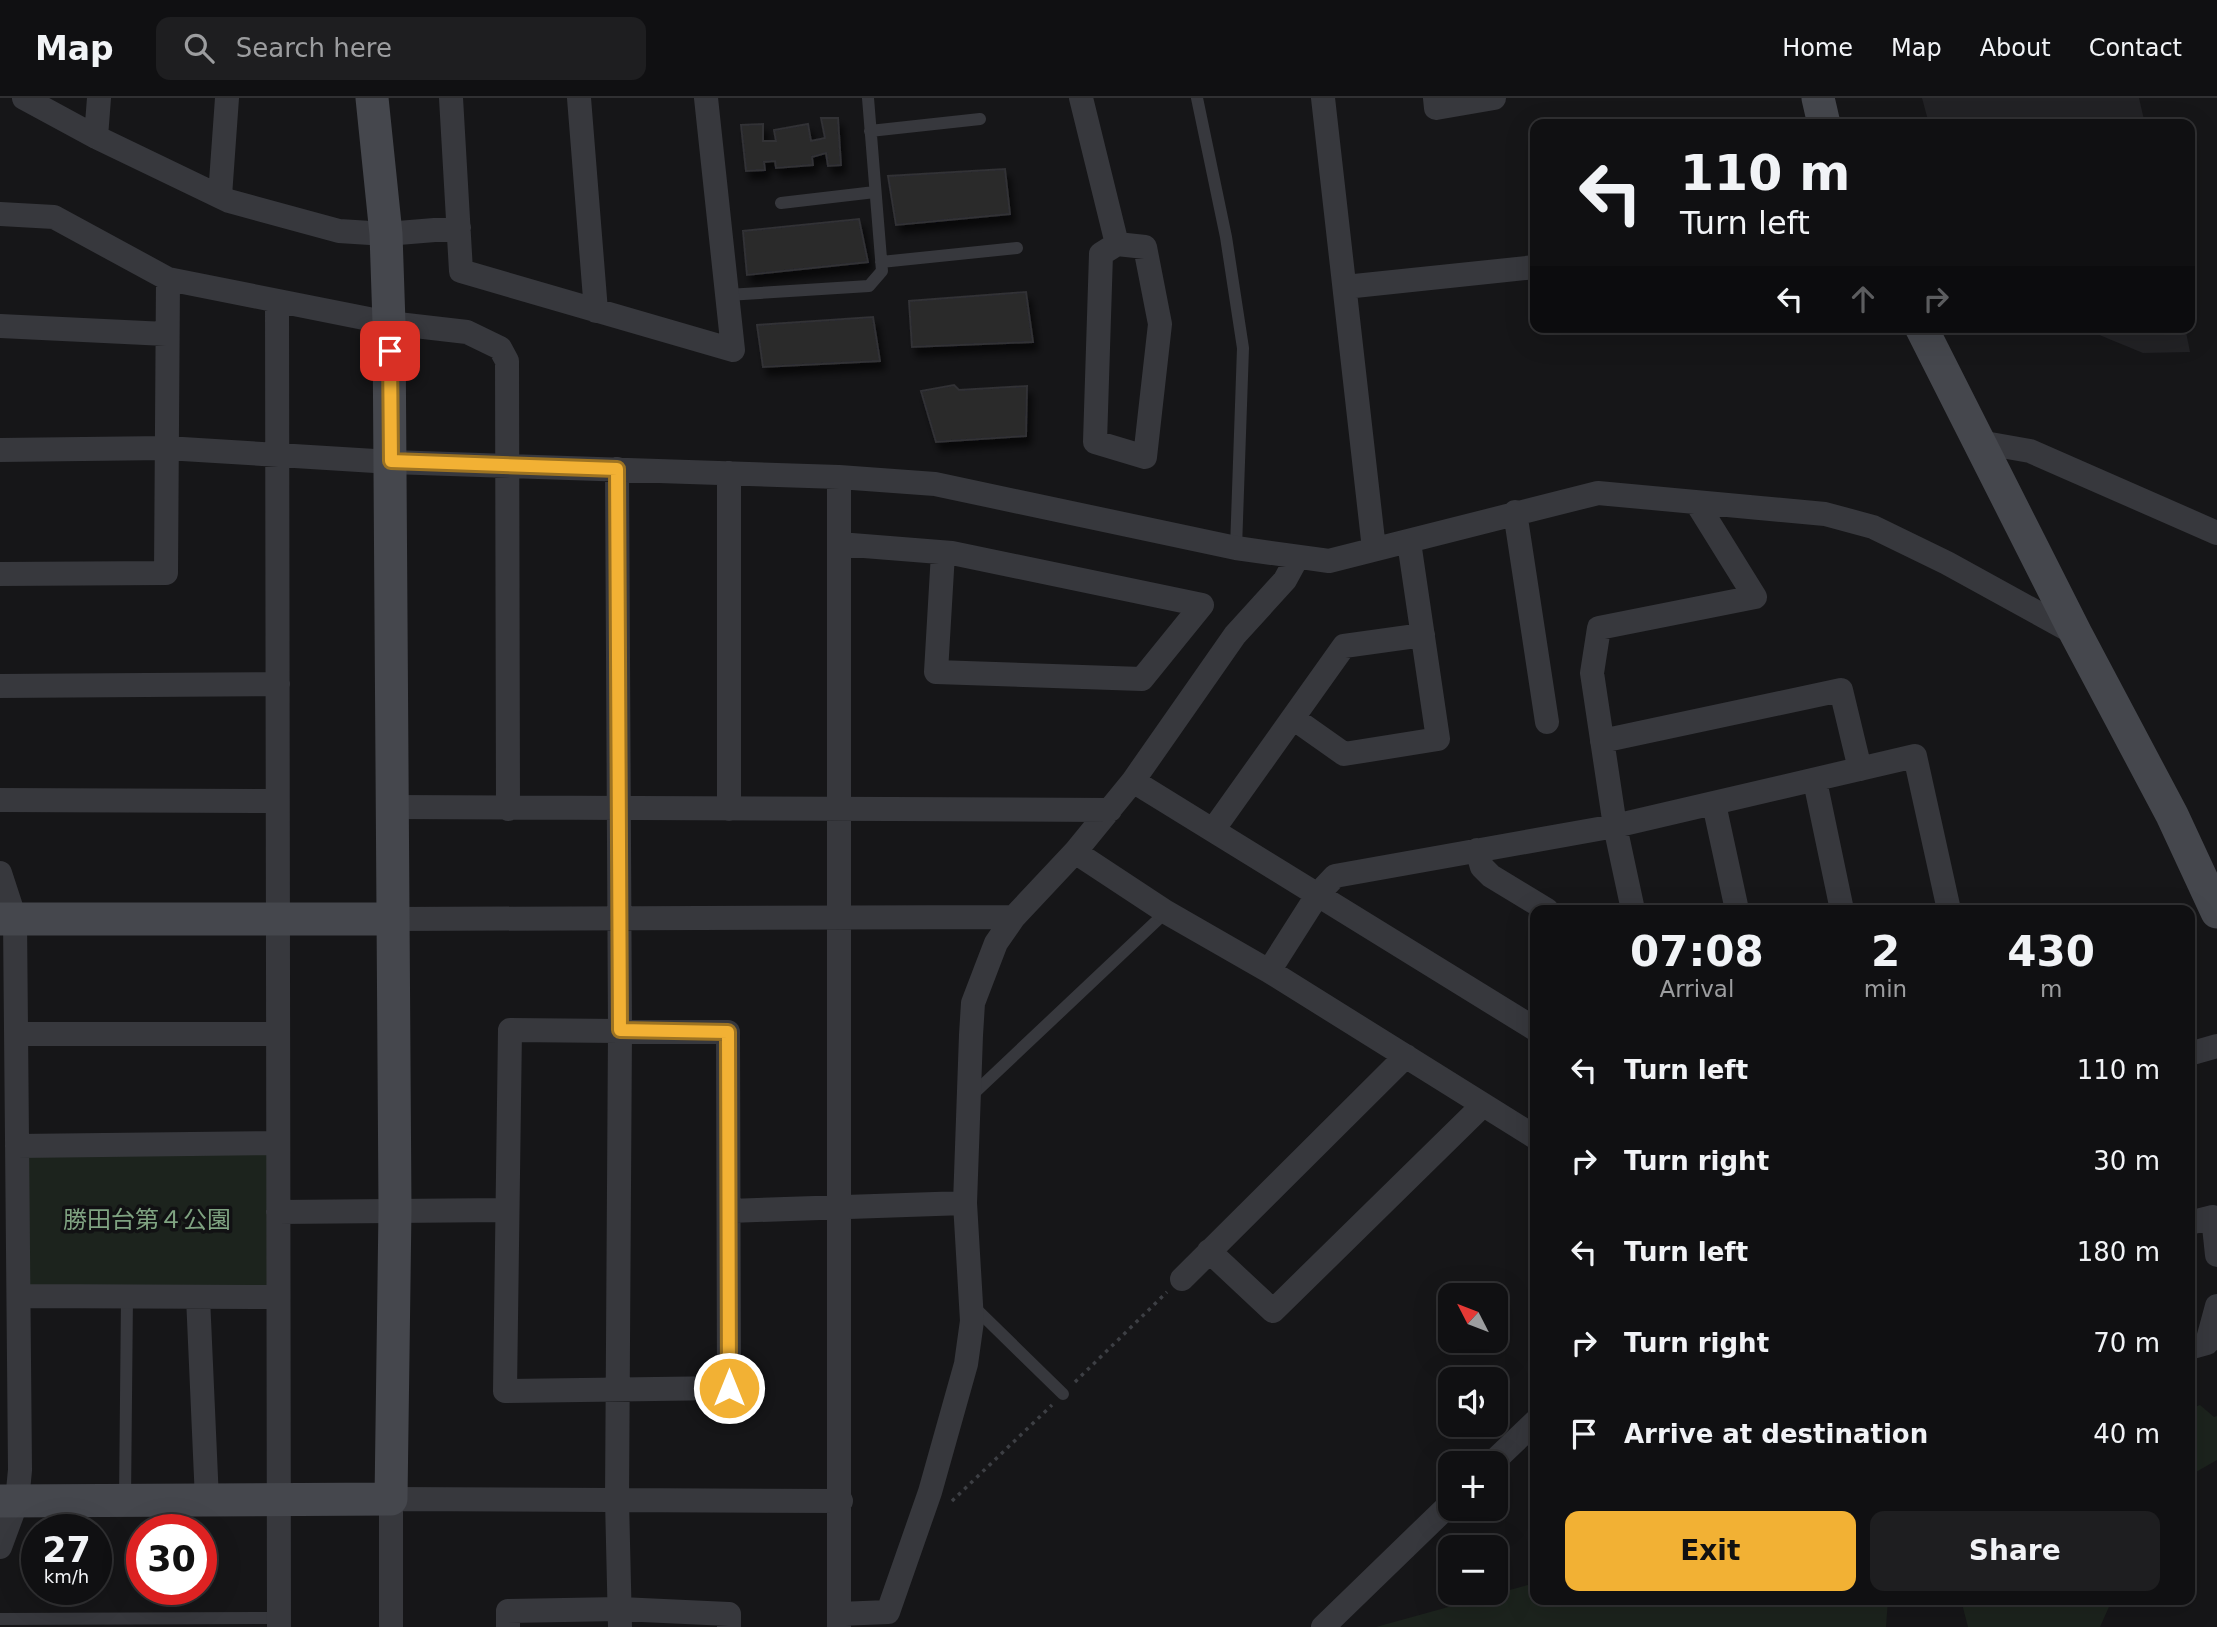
<!DOCTYPE html>
<meta charset="utf-8">
<style>
body{margin:0;font-family:"DejaVu Sans","Noto Sans JP",sans-serif;background:#1e1e20;color:#f1f3f6;height:100vh;display:flex;flex-direction:column;font-size:26px;white-space:nowrap}
*{box-sizing:border-box;margin:0}
p{font-size:23px;color:#9c9d9f}
.icon{flex:none;width:38px;height:38px;fill:none;stroke:currentColor;stroke-width:2;stroke-linecap:round;stroke-linejoin:round}
.map{position:relative;flex:1;overflow:hidden}
.sheet{position:absolute;left:1530px;top:807px;width:665px;height:700px;display:flex;flex-direction:column;background:#101012;border-radius:14px;box-shadow:0 7px 28px #0002,0 0 0 2px #303032}
.sheet>*{flex:none}
.hud{position:absolute;left:1530px;top:21px;width:665px;height:214px;border-radius:14px;box-shadow:0 7px 28px #0002,0 0 0 2px #303032;background:#101012;color:#f1f3f6;overflow:hidden}
.needle{width:46px;rotate:312deg}
.buttons{position:absolute;left:1438px;top:1185px;display:grid;gap:14px}
.buttons a{display:grid;place-items:center;width:70px;height:70px;border-radius:14px;background:#101012;box-shadow:0 7px 28px #0002,0 0 0 2px #303032;font-size:35px}
.speed{position:absolute;left:21px;top:1416px;display:flex;gap:14px;font-size:35px;font-weight:700;text-align:center}
.speed>*{display:grid;place-content:center;width:91px;height:91px;border-radius:50%;background:#101012;box-shadow:0 7px 28px #0002,0 0 0 2px #303032;line-height:1}
.speed small{font-size:18px;font-weight:400}
.speed .limit{border:10px solid #d22;background:#fff;color:#111}
.pin{position:absolute;display:grid;place-items:center;width:60px;height:60px;color:#fff;margin:-30px;border-radius:14px;box-shadow:0 4px 10px #0006}
.me{position:absolute;width:77px;margin:-38px;rotate:0deg;stroke-linejoin:round;filter:drop-shadow(0 0 5px #0008)}
.turn{display:flex;align-items:center;gap:24px;height:147px;padding:0 35px;font-size:32px}
.turn .icon{width:91px;height:91px;stroke-width:2.5}
.turn b{display:block;font-size:49px;line-height:60px}
.lanes{display:flex;align-items:center;height:66px;padding:0 35px;background:#0003;justify-content:center;gap:35px;direction:ltr}
.lanes .off{opacity:.35}
.eta{display:flex;justify-content:space-evenly;align-items:center;height:119px;text-align:center}
.eta b{font-size:42px;font-weight:800;line-height:49px}
.cta{display:flex;gap:14px;margin-top:auto;padding:14px 35px}
.cta a{flex:1;height:80px;border-radius:14px;background:#f2b134;color:#111;font-size:28px;font-weight:800;line-height:80px;text-align:center}
.cta a+a{background:#1e1e20;color:#f1f3f6}
ul{padding:0;list-style:none}
li{display:flex;align-items:center;gap:21px;height:91px;padding:0 35px}
li div{flex:1}
li b{display:block;font-size:26px}
li em{font-style:normal}
header{display:flex;align-items:center;gap:42px;box-sizing:border-box;height:98px;padding:0 35px;background:#101012;border-bottom:2px solid #303032}
header strong{font-size:33px}
nav{display:flex;gap:38px;margin-inline-start:auto;font-size:24px}
.search{width:490px;height:63px;background:#1e1e20;display:flex;align-items:center;gap:18px;box-sizing:border-box;padding:0 24px;border-radius:14px;color:#9c9d9f;font-size:26px}
.map>svg:first-child{display:block}
.built{fill:#222225}
.green{fill:#1c231d}
.building{fill:#29292c;stroke:#303034;stroke-width:2;filter:url(#shadow)}
.lines{fill:none;stroke-linecap:round;stroke-linejoin:round}
.path{stroke:#3d3f44;stroke-width:3.5;stroke-dasharray:3.5 5;stroke-linecap:butt}
.lane{stroke:#37383d;stroke-width:12}
.street{stroke:#37383d;stroke-width:24}
.secondary{stroke:#45474d;stroke-width:33}
.route-casing{stroke:#9d7322;stroke-width:18}
.route{stroke:#f2b134;stroke-width:12}
.labels{text-anchor:middle;dominant-baseline:central;stroke-width:7;stroke-linejoin:round;paint-order:stroke}
.park-label{font-size:24px;fill:#7fa381;stroke:#111113}
</style>
<header>
<strong>Map</strong>
<div class="search"><svg class="icon" aria-label="search" viewBox="0 0 24 24"><circle cx="10" cy="10" r="6"/><path d="M15 15l6 6"/></svg>Search here</div>
<nav><a>Home</a><a>Map</a><a>About</a><a>Contact</a></nav>
</header>
<div class="map">
<svg width="2217" height="1529" viewBox="0 0 2217 1529">
<defs>
<filter id="shadow"><feDropShadow dx="4.5" dy="8" stdDeviation="3.5" flood-color="#0009"/></filter>
</defs>
<rect width="100%" height="100%" fill="#161618"/>
<path class="built" d="M 1922,0 L 2139,0 L 2145,26 L 1929,26 Z
M 2080,229 L 2185,229 L 2190,254 L 2143,255 Z"/>
<path class="green" d="M 277,1045 L 277,1199 L 19,1198 L 17,1048 Z
M 2200,1307 L 2214,1319 L 2217,1318 L 2217,1362 L 2189,1378 L 2189,1311 Z
M 1535,1485 L 1535,1502 L 1888,1502 L 1886,1529 L 1376,1529 Z
M 1961,1502 L 2112,1502 L 2100,1529 L 1968,1529 Z"/>
<path class="building" d="M 821,20 L 838,20 L 841,67 L 828,68 L 826,55 L 812,59 L 813,67 L 776,70 L 775,63 L 764,64 L 765,72 L 746,73 L 741,27 L 763,26 L 763,43 L 776,43 L 774,32 L 808,26 L 811,43 L 825,40 Z
M 1005,71 L 1010,116 L 896,127 L 888,78 Z
M 859,121 L 868,164 L 747,177 L 743,133 Z
M 1026,194 L 1033,244 L 912,249 L 909,203 Z
M 873,219 L 880,263 L 763,269 L 757,227 Z
M 954,287 L 959,292 L 1027,288 L 1026,338 L 936,344 L 921,293 Z"/>
<g class="lines">
<path class="path" d="M 1075,1284 L 1167,1194
M 952,1403 L 1052,1307"/>
<path class="lane" d="M 1197,0 L 1226,139 L 1243,250 L 1236,450
M 870,33 L 980,21
M 781,105 L 875,94
M 881,164 L 1017,150
M 727,197 L 869,188 L 882,173 L 868,0
M 970,999 L 1166,814
M 972,1207 L 1063,1296
M 125,1402 L 127,1198
M 0,1521 L 279,1520"/>
<path class="street" d="M 24,0 L 96,39 L 229,103 L 339,133 L 386,136 L 459,130
M 451,0 L 461,173 L 733,252 L 706,0
M 579,0 L 596,213
M 1081,0 L 1117,146 L 1101,156 L 1095,344 L 1145,359 L 1160,226 L 1145,149 L 1117,146
M 1323,0 L 1374,451
M 1435,0 L 1436,10 L 1494,0
M 96,39 L 99,0
M 220,98 L 227,0
M 0,116 L 54,119 L 168,181 L 389,225 L 467,234 L 500,250 L 507,263 L 508,711
M 1345,189 L 1535,169
M 277,204 L 279,1529
M 0,228 L 166,236
M 1979,344 L 2030,353 L 2217,435
M 0,352 L 166,350 L 391,364 L 839,379 L 935,386 L 1236,450 L 1329,463 L 1598,395 L 1825,416 L 1873,429 L 1947,465 L 2076,536
M 617,371 L 620,932 L 617,1402 L 620,1529
M 729,375 L 729,711
M 839,379 L 839,1529
M 1515,414 L 1547,624
M 839,446 L 952,455 L 1202,507 L 1142,581 L 936,574 L 943,455
M 0,476 L 166,475 L 168,181
M 0,588 L 278,586
M 1293,620 L 1344,656 L 1438,641 L 1409,444
M 1602,643 L 1841,592 L 1860,671
M 1133,683 L 1535,931
M 1815,683 L 1842,812
M 0,702 L 277,703
M 1714,706 L 1737,812
M 392,709 L 1110,712
M 1213,732 L 1344,548 L 1423,537
M 1477,752 L 1482,769 L 1491,778 L 1547,812
M 1075,754 L 1166,814 L 1269,873 L 1535,1039
M 0,775 L 15,821 L 20,1372 L 17,1403 L 0,1449
M 1633,812 L 1615,728 L 1592,575 L 1599,530 L 1755,499 L 1696,404
M 393,821 L 1014,819
M 1269,873 L 1318,796 L 1335,778 L 1615,728 L 1915,658 L 1949,812
M 510,932 L 728,934 L 729,1290 L 505,1293 Z
M 17,936 L 277,936
M 2189,956 L 2217,948
M 17,1048 L 277,1045
M 729,1113 L 965,1105
M 278,1114 L 506,1112
M 2189,1125 L 2213,1119 L 2217,1157
M 1209,1153 L 1273,1213 L 1483,1007
M 1182,1181 L 1406,958
M 19,1198 L 277,1199
M 198,1199 L 207,1402
M 2189,1250 L 2207,1245 L 2217,1208
M 1492,1365 L 1535,1324
M 839,1516 L 888,1514 L 930,1394 L 966,1266 L 972,1223 L 965,1105 L 971,937 L 973,905 L 986,871 L 996,845 L 1014,819 L 1075,754 L 1133,683 L 1235,537 L 1285,482 L 1297,460
M 391,1529 L 391,1401 L 841,1403
M 508,1529 L 508,1513 L 620,1511 L 729,1516 L 729,1529
M 1323,1529 L 1451,1405"/>
<path class="secondary" d="M 1818,0 L 1824,26
M 1921,229 L 2076,536 L 2172,717 L 2217,814
M 0,821 L 393,821
M 0,1403 L 391,1401 L 395,1111 L 389,225 L 386,136 L 372,0"/>
</g>
<g class="lines">
<defs>
<path id="route" d="M 390,253 L 391,363 L 617,371 L 620,932 L 728,934 L 729,1290"/>
</defs>
<use href="#route" class="route-casing"/>
<use href="#route" class="route"/>
</g>
<g class="labels">
<g class="park-label">
<text x="147" y="1122">勝田台第４公園</text>
</g>
</g>
</svg>
<div class="buttons">
<a><svg class="needle" viewBox="-14 -14 28 28"><path d="M0-13l5 13h-10z" fill="#e53935"/><path d="M0 13l5-13h-10z" fill="#9c9d9f"/></svg></a>
<a><svg class="icon" aria-label="sound" viewBox="0 0 24 24"><path d="M4 9h4l5-4v14l-5-4H4zM17 9q2 3 0 6"/></svg></a>
<a>+</a>
<a>−</a>
</div>
<div class="speed"><div>27<small>km/h</small></div><div class="limit">30</div></div>
<div class="pin" style="left:390px;top:253px;background:#d93025"><svg class="icon" aria-label="arrive" viewBox="0 0 24 24"><path d="M6 21V4h12l-3 4 3 4H6"/></svg></div>
<svg class="me" style="left:729px;top:1290px" viewBox="-20 -20 40 40"><circle r="17" fill="#f2b134" stroke="#fff" stroke-width="3"/><path d="M0-11L8 9 0 5-8 9z" fill="#fff"/></svg>
<div class="hud">
<div class="turn"><svg class="icon" aria-label="left" viewBox="0 0 24 24"><path d="M17 20v-9H6M10 6l-5 5 5 5"/></svg><div><b>110 m</b>Turn left</div></div>
<div class="lanes"><svg class="icon" aria-label="left" viewBox="0 0 24 24"><path d="M17 20v-9H6M10 6l-5 5 5 5"/></svg><svg class="icon off" aria-label="ahead" viewBox="0 0 24 24"><path d="M12 20V5M6 11l6-6 6 6"/></svg><svg class="icon off" aria-label="right" viewBox="0 0 24 24"><path d="M7 20v-9h11M14 6l5 5-5 5"/></svg></div>
</div>
<section class="sheet">
<div class="eta">
<div><b>07:08</b><p>Arrival</p></div>
<div><b>2</b><p>min</p></div>
<div><b>430</b><p>m</p></div>
</div>
<ul>
<li><svg class="icon" aria-label="left" viewBox="0 0 24 24"><path d="M17 20v-9H6M10 6l-5 5 5 5"/></svg><div><b>Turn left</b></div><em>110 m</em></li>
<li><svg class="icon" aria-label="right" viewBox="0 0 24 24"><path d="M7 20v-9h11M14 6l5 5-5 5"/></svg><div><b>Turn right</b></div><em>30 m</em></li>
<li><svg class="icon" aria-label="left" viewBox="0 0 24 24"><path d="M17 20v-9H6M10 6l-5 5 5 5"/></svg><div><b>Turn left</b></div><em>180 m</em></li>
<li><svg class="icon" aria-label="right" viewBox="0 0 24 24"><path d="M7 20v-9h11M14 6l5 5-5 5"/></svg><div><b>Turn right</b></div><em>70 m</em></li>
<li><svg class="icon" aria-label="arrive" viewBox="0 0 24 24"><path d="M6 21V4h12l-3 4 3 4H6"/></svg><div><b>Arrive at destination</b></div><em>40 m</em></li>
</ul>
<div class="cta"><a>Exit</a><a>Share</a></div>
</section>
</div>
